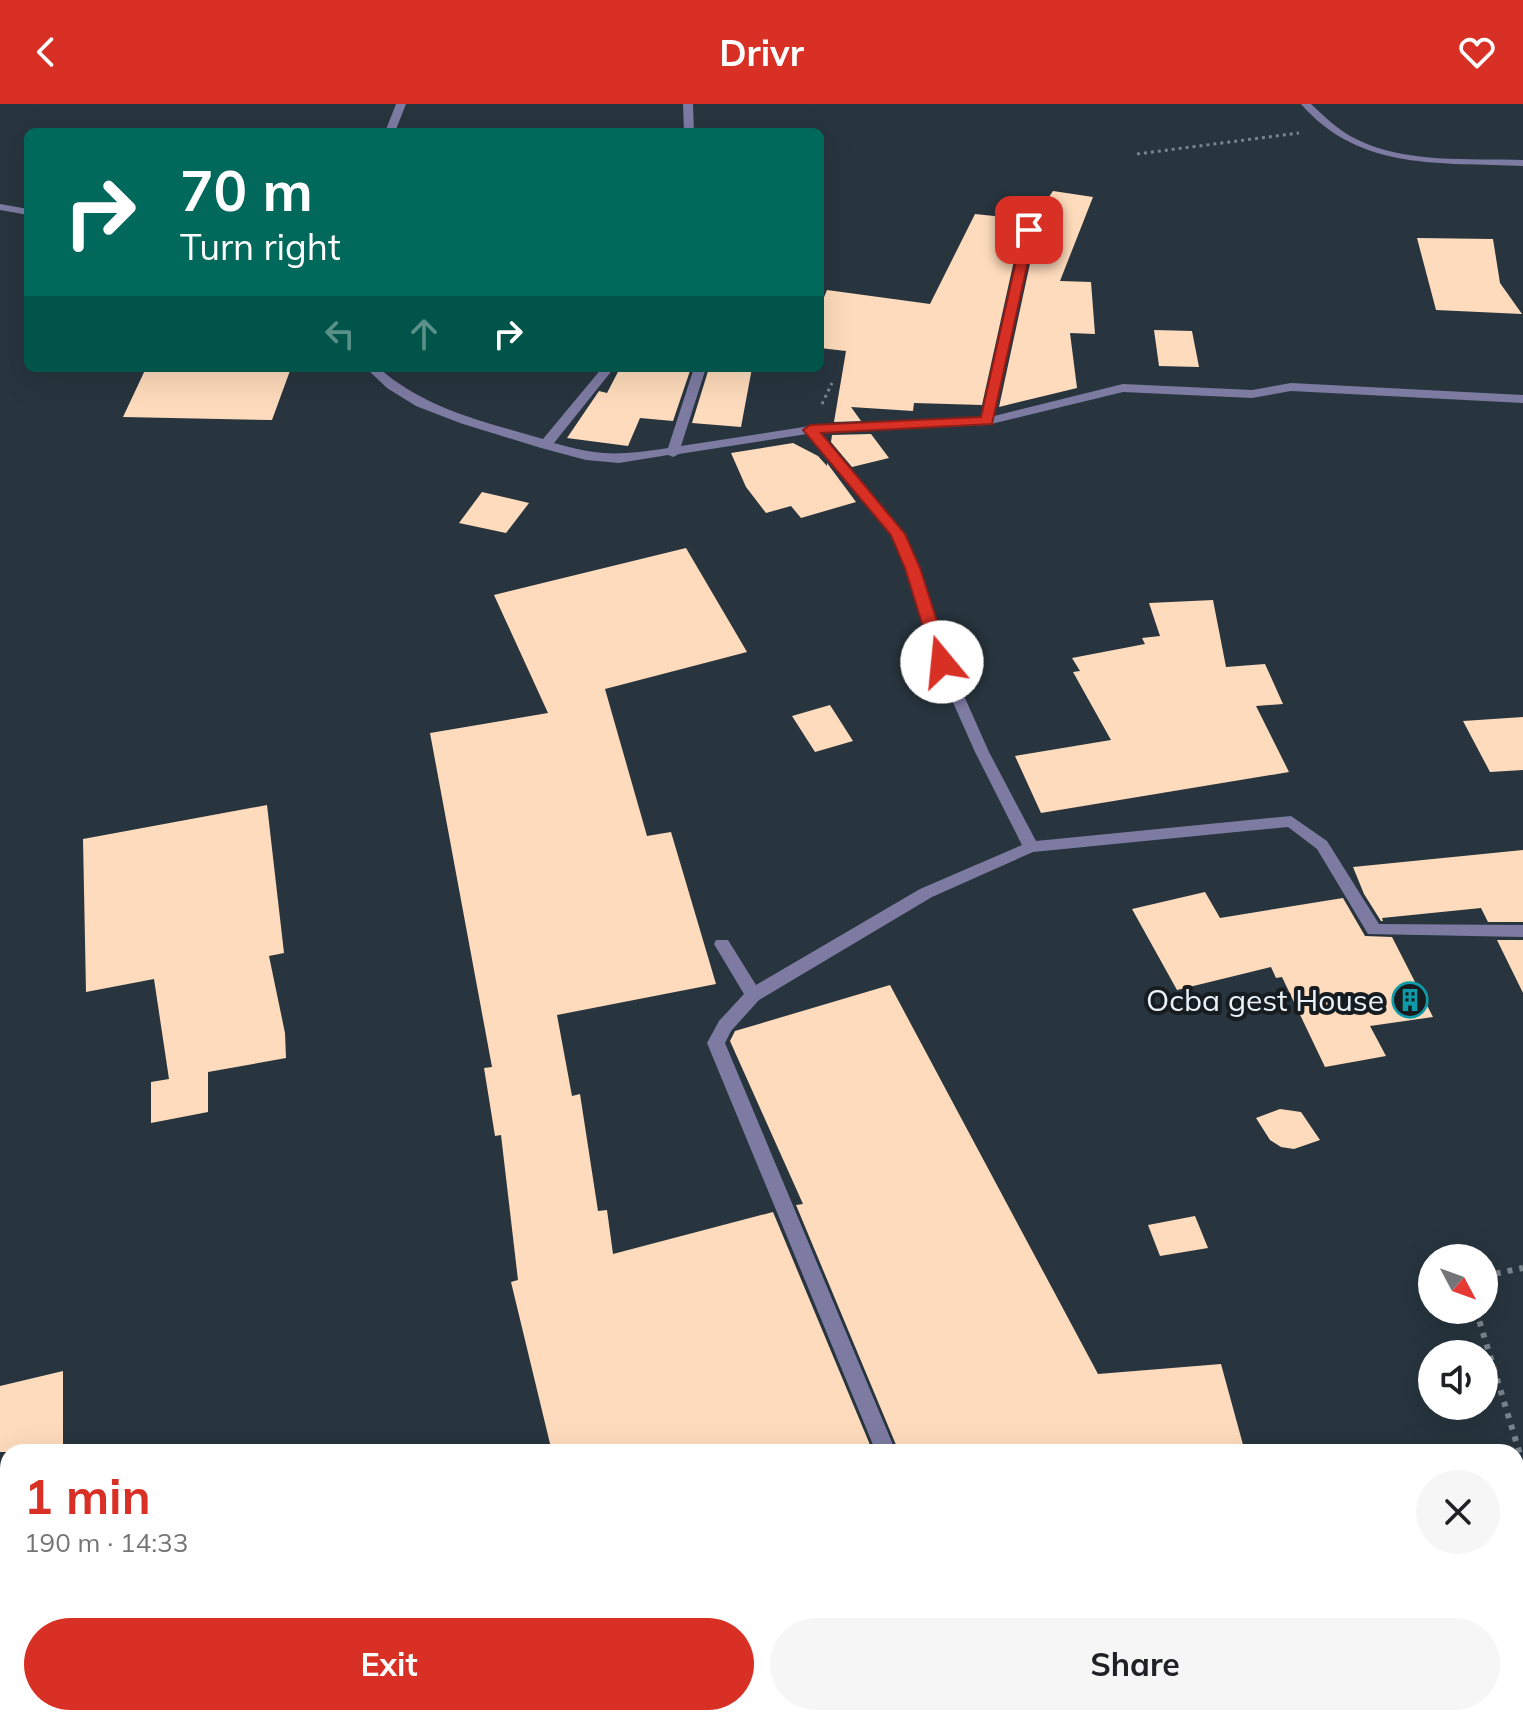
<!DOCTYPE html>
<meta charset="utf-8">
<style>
body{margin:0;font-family:Mulish,sans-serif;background:#f6f6f6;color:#202124;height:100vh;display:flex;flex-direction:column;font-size:30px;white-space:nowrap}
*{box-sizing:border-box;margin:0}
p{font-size:26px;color:#757577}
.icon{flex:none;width:44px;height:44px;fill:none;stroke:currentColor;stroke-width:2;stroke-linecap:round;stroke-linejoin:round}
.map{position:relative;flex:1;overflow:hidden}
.sheet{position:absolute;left:0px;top:1340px;width:1524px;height:282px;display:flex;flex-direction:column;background:#fff;border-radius:24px 24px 0 0;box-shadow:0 8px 32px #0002}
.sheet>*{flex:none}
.banner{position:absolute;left:24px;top:24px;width:800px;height:244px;border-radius:12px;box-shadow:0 8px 32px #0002;background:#00695c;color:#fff;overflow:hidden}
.needle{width:52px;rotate:131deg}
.tools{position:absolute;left:1418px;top:1140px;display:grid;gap:16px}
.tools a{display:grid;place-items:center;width:80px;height:80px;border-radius:50%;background:#fff;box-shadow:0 8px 32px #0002;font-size:40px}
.pin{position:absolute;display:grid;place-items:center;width:68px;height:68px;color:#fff;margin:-34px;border-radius:16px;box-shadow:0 4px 12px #0006}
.me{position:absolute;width:88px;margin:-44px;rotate:343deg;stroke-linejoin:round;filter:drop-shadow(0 0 6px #0008)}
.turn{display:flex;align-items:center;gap:28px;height:168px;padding:0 24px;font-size:36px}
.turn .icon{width:104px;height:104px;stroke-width:2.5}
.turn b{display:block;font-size:56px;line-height:68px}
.lanes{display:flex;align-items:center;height:76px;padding:0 24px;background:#0003;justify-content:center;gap:40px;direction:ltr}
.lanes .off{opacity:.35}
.round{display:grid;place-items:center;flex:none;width:84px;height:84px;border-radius:42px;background:#f6f6f6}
.headline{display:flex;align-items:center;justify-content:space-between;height:136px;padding:0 24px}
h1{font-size:48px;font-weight:700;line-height:60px;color:#d93025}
.action{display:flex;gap:16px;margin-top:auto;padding:16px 24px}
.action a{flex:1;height:92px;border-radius:48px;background:#d93025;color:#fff;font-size:32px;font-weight:700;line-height:92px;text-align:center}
.action a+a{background:#f6f6f6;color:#202124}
header{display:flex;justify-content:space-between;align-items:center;height:104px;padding:0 24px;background:#d93025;color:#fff;font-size:36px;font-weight:700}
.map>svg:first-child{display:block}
.building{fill:#fedbbc}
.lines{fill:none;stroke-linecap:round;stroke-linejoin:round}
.path-far1{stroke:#79848c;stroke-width:3;stroke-dasharray:3 4;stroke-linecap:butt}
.path{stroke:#79848c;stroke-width:6;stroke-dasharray:5 7;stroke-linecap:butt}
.street{fill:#7d7ba2;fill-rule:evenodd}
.route{fill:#d93025;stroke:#8d1f18;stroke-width:2}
.labels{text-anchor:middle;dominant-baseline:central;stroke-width:8;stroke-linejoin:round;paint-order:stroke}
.poi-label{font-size:30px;fill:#eaf2f8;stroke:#161c20;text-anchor:end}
</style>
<header><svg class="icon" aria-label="back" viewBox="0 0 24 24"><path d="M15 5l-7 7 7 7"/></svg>Drivr<svg class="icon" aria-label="heart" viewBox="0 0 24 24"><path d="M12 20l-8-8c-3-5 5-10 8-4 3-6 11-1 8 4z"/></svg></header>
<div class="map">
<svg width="1523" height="1621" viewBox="0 0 1523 1621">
<rect width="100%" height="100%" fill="#28353e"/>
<path class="building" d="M 1053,87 L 1093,93 L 1060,177 L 1091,178 L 1095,230 L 1070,229 L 1077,284 L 999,303 L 1037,127 L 1027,120 L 1021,125 L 982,301 L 914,299 L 913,307 L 851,303 L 861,317 L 834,318 L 846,247 L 820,244 L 820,203 L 827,186 L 930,200 L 975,110 L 1033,116 Z
M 1417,134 L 1493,135 L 1500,179 L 1522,210 L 1436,206 Z
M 1154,226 L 1192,227 L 1199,263 L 1159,262 Z
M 146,264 L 291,264 L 272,316 L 123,313 Z
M 620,264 L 691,264 L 673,317 L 640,314 L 628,342 L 567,334 L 599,287 L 607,289 Z
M 709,264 L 752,264 L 741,323 L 692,319 Z
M 871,330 L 889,354 L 852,363 L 831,338 L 832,331 Z
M 793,339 L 818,352 L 827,362 L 827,359 L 856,398 L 801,414 L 791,402 L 766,409 L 746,383 L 731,349 Z
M 482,388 L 529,399 L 506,429 L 459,419 Z
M 686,444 L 747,548 L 605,585 L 647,732 L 671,728 L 716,880 L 557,911 L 572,992 L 580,990 L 598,1107 L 607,1106 L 613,1150 L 773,1108 L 873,1348 L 552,1348 L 511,1178 L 518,1176 L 501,1031 L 495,1032 L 484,964 L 492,963 L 430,629 L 548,609 L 494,491 Z
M 1213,496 L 1226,563 L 1265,560 L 1283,600 L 1256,602 L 1289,668 L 1041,709 L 1015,652 L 1111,636 L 1073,568 L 1080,567 L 1072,554 L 1145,540 L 1142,534 L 1160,532 L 1149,499 Z
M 830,601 L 853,637 L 815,648 L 792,612 Z
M 1523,613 L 1523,666 L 1490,668 L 1463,617 Z
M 267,701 L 284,849 L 269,852 L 285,929 L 286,954 L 208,968 L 208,1008 L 151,1019 L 151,978 L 169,975 L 154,875 L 86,888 L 83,735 Z
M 1523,746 L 1523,818 L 1488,818 L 1481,804 L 1382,814 L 1383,817 L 1381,817 L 1364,790 L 1353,763 Z
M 1205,788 L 1220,814 L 1343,794 L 1365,832 L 1392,833 L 1433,913 L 1370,922 L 1386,952 L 1325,963 L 1282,873 L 1276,874 L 1271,863 L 1177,886 L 1132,805 Z
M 1497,836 L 1523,836 L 1523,889 Z
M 890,881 L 1098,1270 L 1221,1260 L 1245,1348 L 899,1348 L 796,1101 L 803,1100 L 730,937 L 735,927 Z
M 1280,1005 L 1301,1008 L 1320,1036 L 1294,1045 L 1281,1043 L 1270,1036 L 1256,1014 Z
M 1195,1112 L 1208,1144 L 1160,1152 L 1148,1121 Z
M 63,1267 L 63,1348 L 0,1348 L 0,1282 Z"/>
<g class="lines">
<path class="path-far1" d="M 1137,50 L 1299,29
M 822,300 L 832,279"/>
<path class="path" d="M 1484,1172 L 1523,1164
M 1476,1206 L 1523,1360
M 345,1621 L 382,1614"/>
<path class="street" d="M 396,0 L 406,0 L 395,28 L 385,28 Z
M 683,0 L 693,0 L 694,28 L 684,28 Z
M 1301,0 L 1311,0 C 1325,13 1339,27 1356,35 C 1405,60 1469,54 1523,56 L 1523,62 C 1442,58 1360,68 1301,0 Z
M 0,100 L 28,105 L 28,111 L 0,106 Z
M 1029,123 L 1034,126 L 994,312 L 1123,280 L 1252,286 L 1291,279 L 1523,291 L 1523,299 L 1291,287 L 1252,294 L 1123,288 L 987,321 L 819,329 L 905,430 L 920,464 L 949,558 L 989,648 L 1036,737 L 1291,712 L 1327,737 L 1379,820 L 1523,821 L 1523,833 L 1368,830 L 1317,745 L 1288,723 L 1033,748 L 932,793 L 759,896 L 731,927 L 725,939 L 896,1348 L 876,1348 L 707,939 L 719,917 L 744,890 L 714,840 L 716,836 L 728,836 L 756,881 L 920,785 L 1022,741 L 975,648 L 935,558 L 906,464 L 892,431 L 807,330 L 679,350 L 673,353 L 668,351 L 619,359 L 586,356 L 541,344 L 460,319 L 416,302 L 387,284 L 366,264 L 379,264 C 425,305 485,318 543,335 L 602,264 L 614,264 L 554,339 C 602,353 620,351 668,344 L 694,264 L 706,264 L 681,342 L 810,322 L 982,314 L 1024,126 Z
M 33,1614 L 55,1614 L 52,1621 L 30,1621 Z
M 979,1614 L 1001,1614 L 1001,1621 L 979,1621 Z"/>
</g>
<path class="route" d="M 1029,122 L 1035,126 L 992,320 L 821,329 L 905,430 L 920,464 L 950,558 L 942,563 L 934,558 L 905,464 L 891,431 L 803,326 L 810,321 L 981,313 L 1023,126 Z"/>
<defs>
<symbol id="building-ring" viewBox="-11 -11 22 22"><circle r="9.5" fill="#161c20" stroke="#0f9aa8" stroke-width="1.5"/><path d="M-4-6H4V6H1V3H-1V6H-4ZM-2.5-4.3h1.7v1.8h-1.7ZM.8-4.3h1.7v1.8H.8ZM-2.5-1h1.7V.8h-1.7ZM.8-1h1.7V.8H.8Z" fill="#0f9aa8"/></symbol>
</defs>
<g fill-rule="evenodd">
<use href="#building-ring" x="1390" y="876" width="40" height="40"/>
</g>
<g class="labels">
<g class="poi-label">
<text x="1384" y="896">Ocba gest House</text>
</g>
</g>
</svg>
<div class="tools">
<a><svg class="needle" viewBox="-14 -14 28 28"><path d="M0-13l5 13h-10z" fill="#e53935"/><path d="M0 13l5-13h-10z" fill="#757577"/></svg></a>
<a><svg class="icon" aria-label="sound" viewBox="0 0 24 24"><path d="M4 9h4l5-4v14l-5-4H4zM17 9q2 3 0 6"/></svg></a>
</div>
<div class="pin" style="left:1029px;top:126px;background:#d93025"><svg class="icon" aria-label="arrive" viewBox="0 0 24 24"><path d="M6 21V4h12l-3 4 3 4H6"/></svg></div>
<svg class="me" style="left:942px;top:558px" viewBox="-20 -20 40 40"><circle r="19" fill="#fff"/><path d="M0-13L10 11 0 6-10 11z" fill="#d93025"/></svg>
<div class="banner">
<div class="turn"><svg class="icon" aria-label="right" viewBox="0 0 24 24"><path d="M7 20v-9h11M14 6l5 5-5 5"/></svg><div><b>70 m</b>Turn right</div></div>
<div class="lanes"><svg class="icon off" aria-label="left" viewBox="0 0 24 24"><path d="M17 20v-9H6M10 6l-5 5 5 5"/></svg><svg class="icon off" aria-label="ahead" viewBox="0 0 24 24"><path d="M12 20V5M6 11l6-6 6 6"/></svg><svg class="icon" aria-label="right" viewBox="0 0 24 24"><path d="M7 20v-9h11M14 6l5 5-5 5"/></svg></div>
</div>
<section class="sheet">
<div class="headline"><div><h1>1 min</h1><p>190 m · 14:33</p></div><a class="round"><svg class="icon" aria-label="close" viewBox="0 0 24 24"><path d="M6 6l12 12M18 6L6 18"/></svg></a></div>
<div class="action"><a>Exit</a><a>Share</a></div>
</section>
</div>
